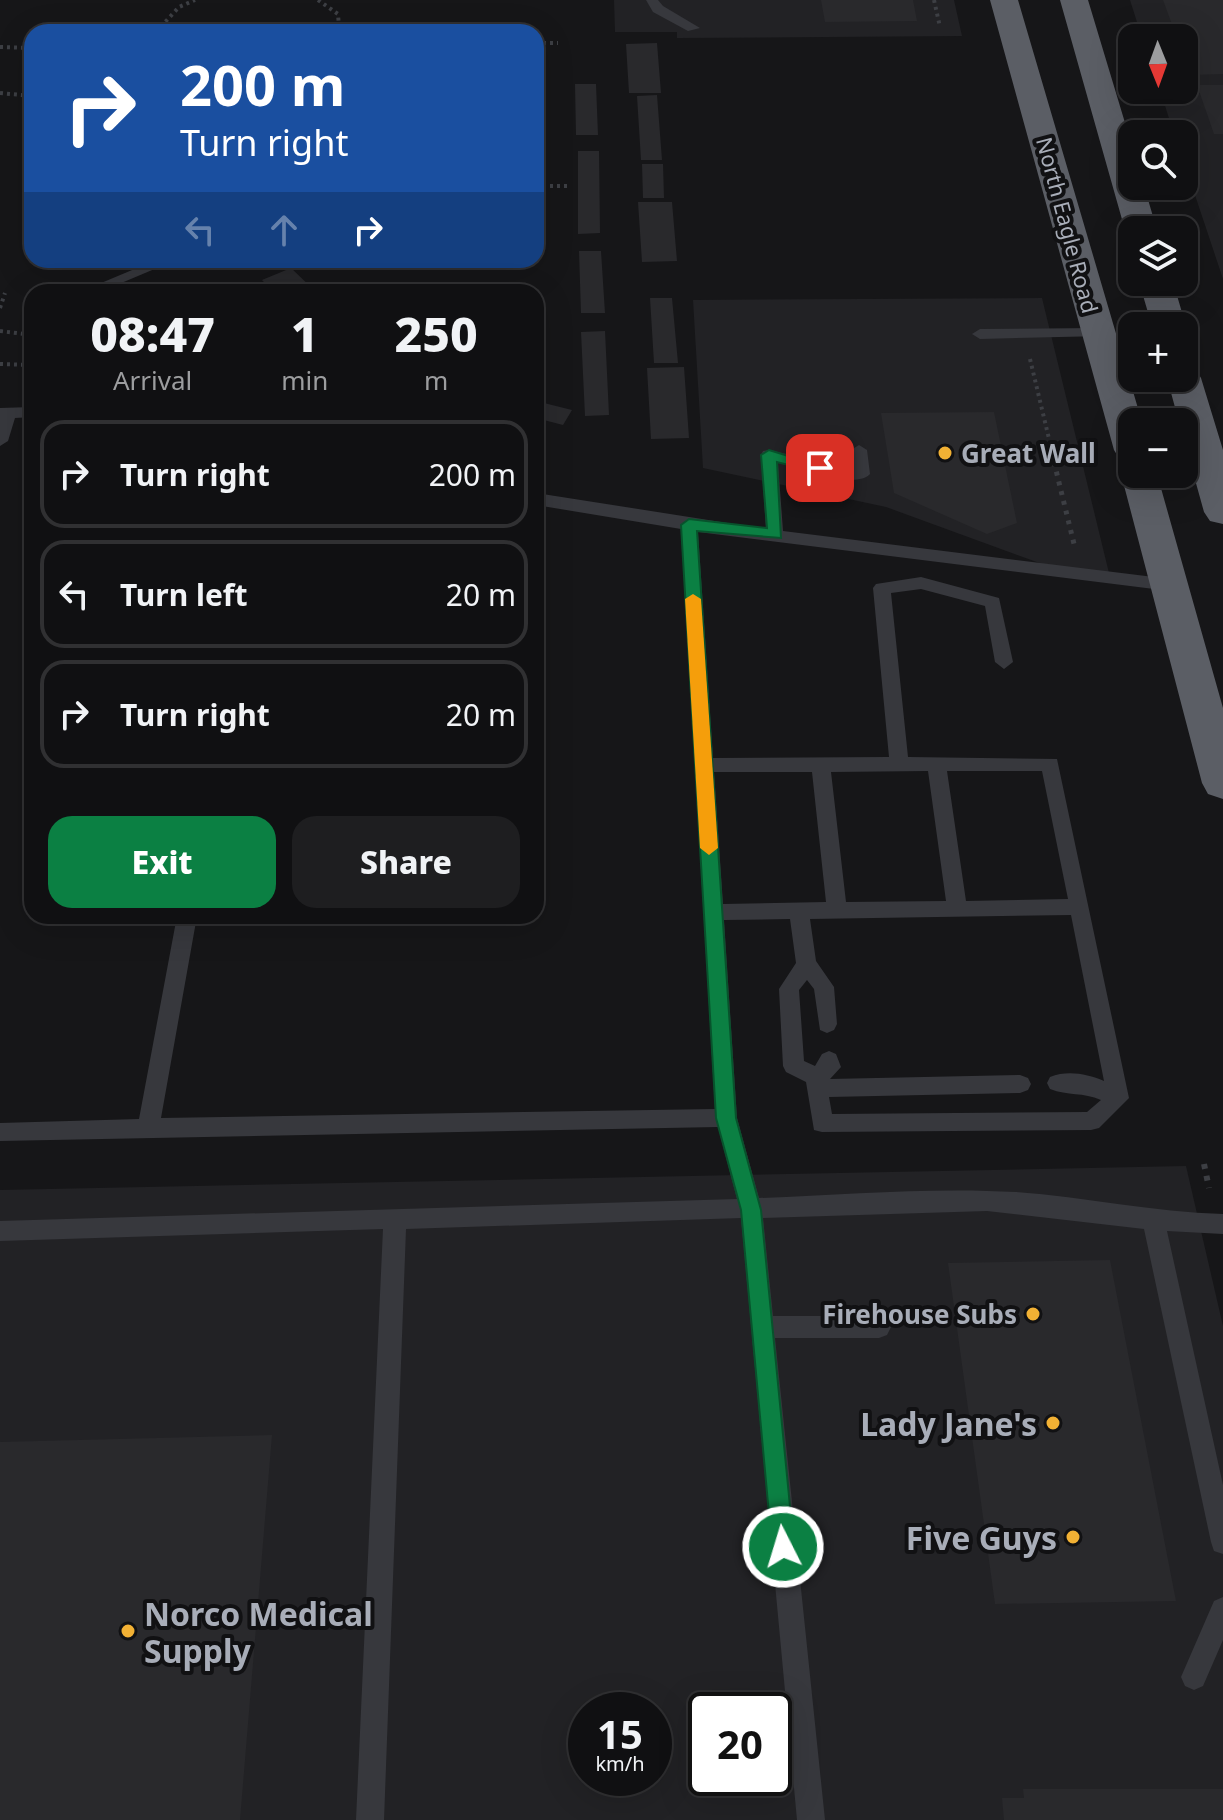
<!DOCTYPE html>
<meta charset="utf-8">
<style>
body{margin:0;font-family:"Noto Sans",sans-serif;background:#1e1e20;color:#f1f3f6;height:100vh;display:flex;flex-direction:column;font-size:30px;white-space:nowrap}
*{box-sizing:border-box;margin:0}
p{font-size:26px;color:#9c9d9f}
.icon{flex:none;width:44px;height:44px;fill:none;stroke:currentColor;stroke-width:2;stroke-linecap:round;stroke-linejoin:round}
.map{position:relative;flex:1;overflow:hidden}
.sheet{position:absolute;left:24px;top:284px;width:520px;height:640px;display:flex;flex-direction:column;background:#101012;border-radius:24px;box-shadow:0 8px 32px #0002,0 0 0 2px #303032}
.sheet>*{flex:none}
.banner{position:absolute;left:24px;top:24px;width:520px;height:244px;border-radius:24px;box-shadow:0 8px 32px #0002,0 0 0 2px #303032;background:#1a4fa0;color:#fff;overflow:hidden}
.needle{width:52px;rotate:179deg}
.controls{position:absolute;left:1118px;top:24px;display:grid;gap:16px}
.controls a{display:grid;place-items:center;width:80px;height:80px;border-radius:16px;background:#101012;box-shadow:0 8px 32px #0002,0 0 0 2px #303032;font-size:40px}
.speed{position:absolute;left:568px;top:1692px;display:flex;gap:16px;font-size:40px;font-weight:700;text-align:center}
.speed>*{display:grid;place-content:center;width:104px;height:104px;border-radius:50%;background:#101012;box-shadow:0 8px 32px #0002,0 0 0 2px #303032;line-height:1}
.speed small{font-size:20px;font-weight:400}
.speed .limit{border:4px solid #111;border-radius:12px;background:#fff;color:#111}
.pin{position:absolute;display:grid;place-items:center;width:68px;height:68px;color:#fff;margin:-34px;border-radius:16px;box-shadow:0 4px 12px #0006}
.me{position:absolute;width:88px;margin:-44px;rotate:355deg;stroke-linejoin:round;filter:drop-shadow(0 0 6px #0008)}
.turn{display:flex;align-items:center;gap:28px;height:168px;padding:0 24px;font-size:36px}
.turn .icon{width:104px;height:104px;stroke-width:2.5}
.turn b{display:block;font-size:56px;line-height:68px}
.lanes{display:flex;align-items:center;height:76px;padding:0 24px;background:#0003;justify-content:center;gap:40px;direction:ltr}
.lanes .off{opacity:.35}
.eta{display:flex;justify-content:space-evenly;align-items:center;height:136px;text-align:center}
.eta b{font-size:48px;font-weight:800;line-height:56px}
.action{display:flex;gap:16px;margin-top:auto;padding:16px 24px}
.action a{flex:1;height:92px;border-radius:24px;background:#0b8043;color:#fff;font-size:32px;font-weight:800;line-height:92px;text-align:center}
.action a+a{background:#1e1e20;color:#f1f3f6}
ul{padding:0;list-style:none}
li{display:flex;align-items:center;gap:24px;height:108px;margin:0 16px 12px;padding:0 8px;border:4px solid #303032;border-radius:24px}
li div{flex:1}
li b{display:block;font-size:30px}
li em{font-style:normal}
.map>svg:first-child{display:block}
.built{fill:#222225;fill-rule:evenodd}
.building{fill:#29292c}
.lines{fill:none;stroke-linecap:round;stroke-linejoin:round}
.path-far2{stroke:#3d3f44;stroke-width:4;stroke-dasharray:3 4;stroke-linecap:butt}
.path-far1{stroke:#3d3f44;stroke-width:5;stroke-dasharray:4 6;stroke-linecap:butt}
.path{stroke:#3d3f44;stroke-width:6;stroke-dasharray:5 7;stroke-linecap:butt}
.service{fill:#37383d;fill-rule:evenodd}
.trunk{fill:#5b5e65;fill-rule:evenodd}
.route{fill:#0b8043;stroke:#07532c;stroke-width:2}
.slow{fill:#f59e0b}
.poi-dot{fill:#f2b134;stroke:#111113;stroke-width:3}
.labels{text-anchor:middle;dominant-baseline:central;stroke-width:8;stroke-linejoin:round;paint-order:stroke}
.far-street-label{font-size:22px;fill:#a8adb8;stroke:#111113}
.poi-label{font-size:26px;font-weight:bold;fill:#a8adb8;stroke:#111113;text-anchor:start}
.near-poi-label{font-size:32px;font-weight:bold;fill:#a8adb8;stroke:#111113;text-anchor:end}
</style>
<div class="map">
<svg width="1223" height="1820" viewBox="0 0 1223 1820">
<rect width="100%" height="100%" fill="#161618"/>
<path class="built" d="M 614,0 L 954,0 L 962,36 L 677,38 L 677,32 L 615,32 Z
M 1130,0 L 1223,0 L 1223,279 L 1184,162 L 1184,134 L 1174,134 L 1160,90 L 1184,90 L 1184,38 L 1142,38 Z
M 1042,298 L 1109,573 L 1067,573 L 886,507 L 703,468 L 693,300 Z
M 1186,1166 L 1223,1326 L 1223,1820 L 0,1820 L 0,1190 ZM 586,1710 L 654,1710 L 654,1778 L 586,1778 ZM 706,1710 L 774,1710 L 774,1778 L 706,1778 Z"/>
<path class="building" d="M 821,0 L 913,0 L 917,21 L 825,22 Z
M 1163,0 L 1223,0 L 1223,74 L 1191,75 L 1184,57 L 1184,38 L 1177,38 Z
M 657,43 L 661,93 L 629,93 L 626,44 Z
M 575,84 L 596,84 L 598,135 L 576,135 Z
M 1197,85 L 1223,85 L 1223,134 L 1214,134 Z
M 657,95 L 662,160 L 641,160 L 637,96 Z
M 578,151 L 599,151 L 600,233 L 578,234 Z
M 642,164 L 663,164 L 664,198 L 643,198 Z
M 638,202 L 672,202 L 677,261 L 642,262 Z
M 579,251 L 601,251 L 605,313 L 581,313 Z
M 291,268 L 316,292 L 274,292 L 262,280 Z
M 650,298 L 672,298 L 678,363 L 654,363 Z
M 605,331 L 609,415 L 585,416 L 581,332 Z
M 684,367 L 689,438 L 651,439 L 647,368 Z
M 536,401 L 572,410 L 563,425 L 536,418 Z
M 994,412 L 1017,523 L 987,534 L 894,493 L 881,413 Z
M 1110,1260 L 1176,1601 L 995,1604 L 948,1263 Z
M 272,1435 L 240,1820 L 0,1820 L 0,1442 Z
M 1023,1789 L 1223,1789 L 1223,1820 L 1004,1820 L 1002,1798 L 1024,1798 Z"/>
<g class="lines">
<path class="path-far2" d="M 318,0 L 338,14 L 339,27 L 344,32
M 934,0 L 940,27
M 156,32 L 179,7 L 195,0
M 536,43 L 558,43
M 0,47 L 32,48
M 0,93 L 32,96
M 536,186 L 571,186
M 0,308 L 5,293
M 0,331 L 32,335
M 1030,359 L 1055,464
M 0,364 L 32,365"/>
<path class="path-far1" d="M 1054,462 L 1075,548"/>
<path class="path" d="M 1204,1164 L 1209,1188"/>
<path class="service" d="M 646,0 L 658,0 L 663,6 L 700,28 L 688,31 L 653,12 Z
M 156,260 L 176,260 L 107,289 L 102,291 L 94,286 Z
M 1098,328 L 1106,333 L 1103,336 L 980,339 L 972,334 L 980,329 Z
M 32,407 L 32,417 L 15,418 L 8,441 L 0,446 L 0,408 Z
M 859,445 L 867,450 L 870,474 C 855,490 799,468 778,463 L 783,531 L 1170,579 L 1179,585 L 1170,591 L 698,532 L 713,758 L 889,757 L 873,588 L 876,584 L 921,577 L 999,598 L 1013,662 L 1004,669 L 995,662 L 985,606 L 921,589 L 891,593 L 908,757 L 1057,759 L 1129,1098 L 1099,1128 L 1091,1130 L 822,1132 L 814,1130 L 806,1082 L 786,1072 L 783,1066 L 779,989 L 796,963 L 790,919 L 724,920 L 737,1118 L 759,1198 C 844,1195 931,1187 1016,1192 C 1086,1197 1153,1212 1223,1214 L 1223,1234 L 1167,1231 L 1223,1485 L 1223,1554 L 1214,1551 L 1211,1542 L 1144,1229 L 987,1211 L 763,1218 L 773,1316 L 879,1316 L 887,1319 L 891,1327 L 887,1335 L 879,1338 L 775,1338 L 825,1820 L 797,1820 L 741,1218 L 406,1229 L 384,1820 L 356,1820 L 383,1229 L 0,1241 L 0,1221 L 737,1199 L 718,1127 L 0,1141 L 0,1123 L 139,1119 L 177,916 L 197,916 L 161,1118 L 715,1109 L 681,529 L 536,505 L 536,493 L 766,529 L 761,455 L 763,451 L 769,450 L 853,469 L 851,450 ZM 928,771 L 946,901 L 846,902 L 831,772 ZM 947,771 L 1042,771 L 1068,899 L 966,901 ZM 714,772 L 812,772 L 826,902 L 723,904 ZM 1071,915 L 1104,1081 C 1087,1074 1068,1070 1050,1077 L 1047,1083 L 1050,1089 C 1068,1096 1083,1092 1101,1100 L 1087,1112 L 832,1114 L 829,1097 L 1020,1093 L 1028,1090 L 1031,1084 L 1028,1078 L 1020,1075 L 830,1079 L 841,1067 L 836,1054 L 829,1051 L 822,1054 L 815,1066 L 804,1061 L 799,990 L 807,980 L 814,989 L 820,1030 L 827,1033 L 834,1030 L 837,1024 L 834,987 L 816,961 L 810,919 Z
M 1223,1597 L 1223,1640 L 1203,1686 L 1194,1690 L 1185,1686 L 1181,1677 L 1214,1601 Z"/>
<path class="trunk" d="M 990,0 L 1018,0 L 1142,422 L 1132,422 L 1132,462 L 1119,458 L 1114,450 Z
M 1060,0 L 1088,0 L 1132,146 L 1132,186 L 1144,186 L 1157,230 L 1132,230 L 1132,237 L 1125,230 Z
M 1139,282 L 1173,282 L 1186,326 L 1184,329 L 1184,326 L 1152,326 Z
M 1184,367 L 1196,370 L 1201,378 L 1223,450 L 1223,524 L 1210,521 L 1204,512 L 1184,440 L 1184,422 L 1179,422 L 1167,378 L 1184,378 Z
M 1132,464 L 1132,474 L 1157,474 L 1223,708 L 1223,799 L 1208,794 L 1202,783 L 1121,474 Z"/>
</g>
<path class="route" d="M 769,450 L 827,468 L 820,473 L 777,462 L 781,538 L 697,531 L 736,1118 L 761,1210 L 794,1547 L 791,1555 L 783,1558 L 775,1555 L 772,1547 L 741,1210 L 716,1118 L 681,525 L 689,519 L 767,528 L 761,455 Z"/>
<path class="slow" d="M 693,594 L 701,599 L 718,848 L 709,855 L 700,848 L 685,599 Z"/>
<g class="poi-dot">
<circle cx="945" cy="453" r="8"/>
<circle cx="1033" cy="1314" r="8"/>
<circle cx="1053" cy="1423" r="8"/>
<circle cx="1073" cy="1537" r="8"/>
<circle cx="128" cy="1631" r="8"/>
</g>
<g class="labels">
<g class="far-street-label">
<text transform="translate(1068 225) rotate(75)">North Eagle Road</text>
</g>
<g class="poi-label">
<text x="961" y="453">Great Wall</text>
<text x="1017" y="1314" text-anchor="end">Firehouse Subs</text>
</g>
<g class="near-poi-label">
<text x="1037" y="1423">Lady Jane's</text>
<text x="1057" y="1537">Five Guys</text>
<text x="144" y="1613" text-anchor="start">Norco Medical<tspan x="144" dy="37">Supply</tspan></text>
</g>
</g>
</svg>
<div class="controls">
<a><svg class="needle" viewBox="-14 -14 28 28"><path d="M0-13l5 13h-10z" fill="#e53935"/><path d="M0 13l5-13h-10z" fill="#9c9d9f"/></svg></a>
<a><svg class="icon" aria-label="search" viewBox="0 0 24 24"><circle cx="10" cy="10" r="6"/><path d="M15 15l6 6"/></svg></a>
<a><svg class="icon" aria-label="layers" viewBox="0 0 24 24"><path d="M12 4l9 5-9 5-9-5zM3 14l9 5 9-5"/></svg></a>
<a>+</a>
<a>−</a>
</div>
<div class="speed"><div>15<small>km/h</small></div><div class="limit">20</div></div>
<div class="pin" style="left:820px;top:468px;background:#d93025"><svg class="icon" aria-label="arrive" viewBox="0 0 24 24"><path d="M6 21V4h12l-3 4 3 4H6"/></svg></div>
<svg class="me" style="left:783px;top:1547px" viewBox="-20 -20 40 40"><circle r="17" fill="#0b8043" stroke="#fff" stroke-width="3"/><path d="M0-11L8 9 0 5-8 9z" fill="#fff"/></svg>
<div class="banner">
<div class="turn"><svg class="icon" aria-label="right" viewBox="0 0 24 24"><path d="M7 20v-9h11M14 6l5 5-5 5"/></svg><div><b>200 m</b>Turn right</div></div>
<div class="lanes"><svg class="icon off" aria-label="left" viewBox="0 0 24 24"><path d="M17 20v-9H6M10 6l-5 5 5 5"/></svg><svg class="icon off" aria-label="ahead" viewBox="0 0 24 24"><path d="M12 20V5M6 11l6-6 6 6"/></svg><svg class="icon" aria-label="right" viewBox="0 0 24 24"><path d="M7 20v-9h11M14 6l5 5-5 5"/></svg></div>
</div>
<section class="sheet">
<div class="eta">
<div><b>08:47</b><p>Arrival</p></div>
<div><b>1</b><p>min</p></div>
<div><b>250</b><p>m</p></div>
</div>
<ul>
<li><svg class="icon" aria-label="right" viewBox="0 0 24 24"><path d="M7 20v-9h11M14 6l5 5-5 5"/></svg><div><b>Turn right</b></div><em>200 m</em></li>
<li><svg class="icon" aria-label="left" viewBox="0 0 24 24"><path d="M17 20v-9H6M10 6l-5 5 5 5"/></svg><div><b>Turn left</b></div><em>20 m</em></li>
<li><svg class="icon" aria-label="right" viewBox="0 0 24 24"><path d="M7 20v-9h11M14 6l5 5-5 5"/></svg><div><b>Turn right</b></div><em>20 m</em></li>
</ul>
<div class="action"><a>Exit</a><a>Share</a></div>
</section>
</div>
